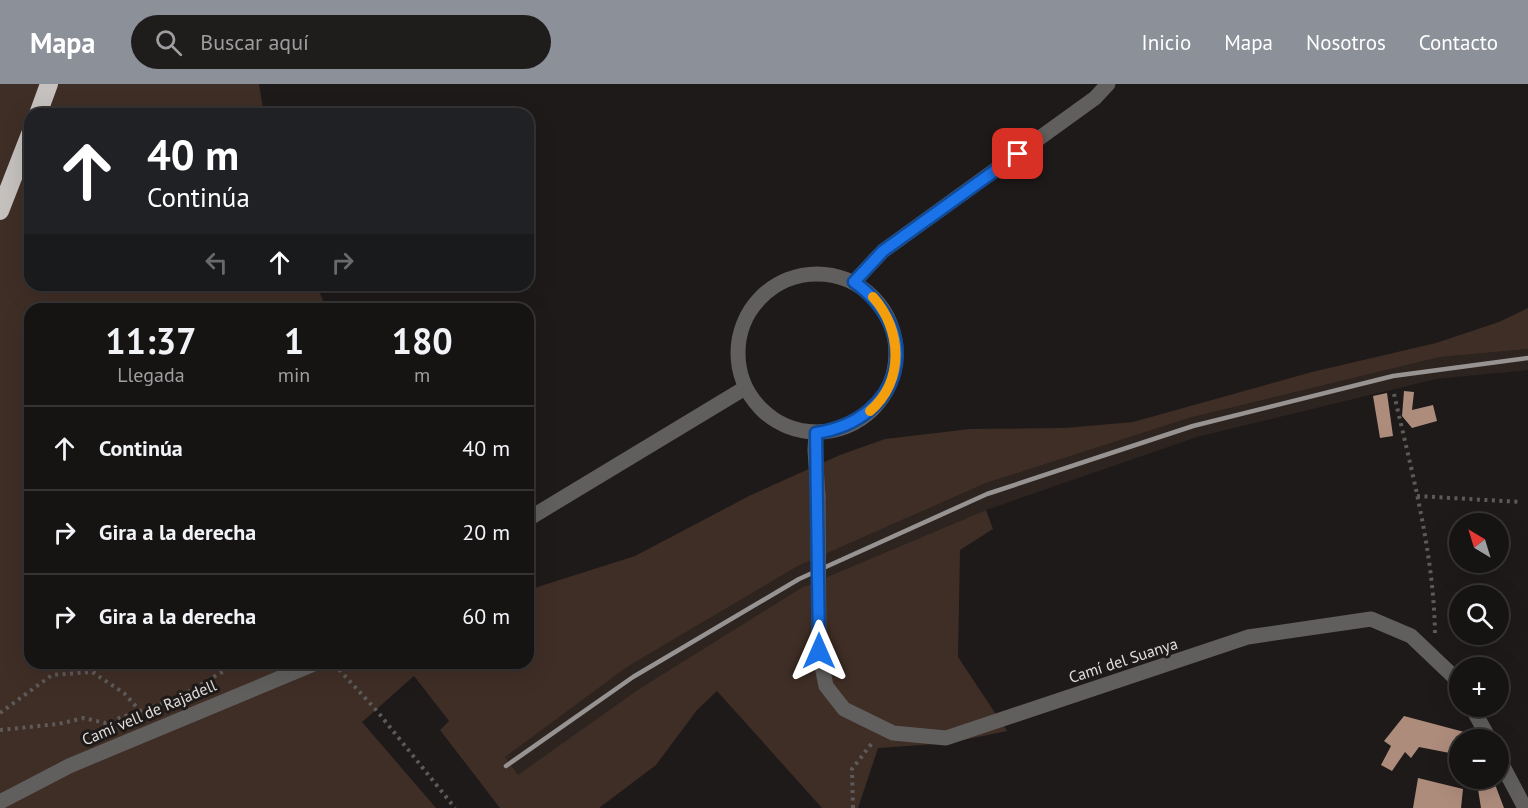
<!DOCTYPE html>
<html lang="es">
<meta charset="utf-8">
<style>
body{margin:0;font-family:"PT Sans",sans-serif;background:#1f1d1c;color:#f1f3f6;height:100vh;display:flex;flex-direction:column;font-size:22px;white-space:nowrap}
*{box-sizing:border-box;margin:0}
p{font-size:20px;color:#9e9ea0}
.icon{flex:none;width:33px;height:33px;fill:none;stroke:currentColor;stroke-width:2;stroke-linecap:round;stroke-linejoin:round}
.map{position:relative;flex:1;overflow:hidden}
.details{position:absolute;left:24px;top:219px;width:510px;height:366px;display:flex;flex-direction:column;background:#161413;border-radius:18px;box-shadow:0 6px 24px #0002,0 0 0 2px #353333}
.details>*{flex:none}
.guide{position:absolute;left:24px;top:24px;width:510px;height:183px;border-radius:18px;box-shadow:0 6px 24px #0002,0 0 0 2px #353333;background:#202124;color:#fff;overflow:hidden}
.needle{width:39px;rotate:322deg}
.tools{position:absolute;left:1449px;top:429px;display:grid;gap:12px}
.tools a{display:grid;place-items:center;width:60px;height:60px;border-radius:50%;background:#161413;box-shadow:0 6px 24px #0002,0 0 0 2px #353333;font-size:30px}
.pin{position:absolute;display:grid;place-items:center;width:51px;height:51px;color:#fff;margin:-26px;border-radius:12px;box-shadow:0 3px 9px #0006}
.me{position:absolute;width:66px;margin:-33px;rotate:0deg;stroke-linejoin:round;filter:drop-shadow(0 0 4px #0008)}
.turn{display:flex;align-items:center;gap:21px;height:126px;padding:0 24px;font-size:27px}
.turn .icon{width:78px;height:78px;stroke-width:2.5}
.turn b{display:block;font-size:42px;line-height:51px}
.lanes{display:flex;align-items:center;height:57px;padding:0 24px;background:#0003;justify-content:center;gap:30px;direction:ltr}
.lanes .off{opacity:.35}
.eta{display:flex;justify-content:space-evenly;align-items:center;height:102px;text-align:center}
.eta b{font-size:36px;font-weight:700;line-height:42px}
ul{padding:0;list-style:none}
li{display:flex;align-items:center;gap:18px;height:84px;padding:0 24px;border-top:2px solid #353333}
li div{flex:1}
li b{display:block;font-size:22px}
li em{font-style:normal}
header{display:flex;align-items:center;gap:36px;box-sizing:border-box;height:84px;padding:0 30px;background:#8c9099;color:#fff}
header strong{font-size:28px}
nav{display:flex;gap:33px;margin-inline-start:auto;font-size:21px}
.search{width:420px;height:54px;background:#1f1d1c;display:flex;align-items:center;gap:15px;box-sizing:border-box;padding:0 21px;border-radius:33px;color:#9e9ea0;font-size:22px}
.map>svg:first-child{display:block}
.built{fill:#2d2420}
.green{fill:#3f2e26}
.building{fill:#ae8c7c}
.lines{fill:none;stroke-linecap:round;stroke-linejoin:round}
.path{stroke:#5d5a59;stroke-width:4;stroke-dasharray:3 4.5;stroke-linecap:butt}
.minor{stroke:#615f5e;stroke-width:15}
.highway{stroke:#c5c1be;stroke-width:18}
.rail{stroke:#969392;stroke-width:4.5}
.minor-bridge{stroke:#615f5e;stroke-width:15}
.route-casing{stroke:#114b97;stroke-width:15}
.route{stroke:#1a73e8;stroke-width:10}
.slow{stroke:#f59e0b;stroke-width:10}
.labels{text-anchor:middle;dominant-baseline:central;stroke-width:6;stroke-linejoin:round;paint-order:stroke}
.street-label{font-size:16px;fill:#e0dedd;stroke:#1e1a19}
</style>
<header>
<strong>Mapa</strong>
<div class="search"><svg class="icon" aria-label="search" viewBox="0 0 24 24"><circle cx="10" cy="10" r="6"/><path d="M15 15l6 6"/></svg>Buscar aquí</div>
<nav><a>Inicio</a><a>Mapa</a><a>Nosotros</a><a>Contacto</a></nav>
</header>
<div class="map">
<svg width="1528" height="724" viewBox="0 0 1528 724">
<rect width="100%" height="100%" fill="#1e1a19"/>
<path class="built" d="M 1528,265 L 1528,286 L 1436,295 L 1197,353 L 986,426 L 801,504 L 639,605 L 518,692 L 504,673 L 627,583 L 798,482 L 986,399 L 1189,334 L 1440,273 Z"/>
<path class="green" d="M 0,0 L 259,0 L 264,30 L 30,30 L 30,201 L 317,201 L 326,225 L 30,225 L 30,579 L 528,579 L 528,506 L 635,472 L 751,411 L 840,371 L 885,355 L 970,345 L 1065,344 L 1133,338 L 1312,288 L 1436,259 L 1499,238 L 1528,224 L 1528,265 L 1440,273 L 1189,334 L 986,399 L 798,482 L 627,583 L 505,673 L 518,691 L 639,605 L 801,504 L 986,426 L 993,445 L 960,466 L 958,573 L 1007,647 L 949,659 L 878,664 L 858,724 L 822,724 L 717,607 L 697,626 L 656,681 L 599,724 L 500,724 L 440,646 L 449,637 L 414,592 L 362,638 L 436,724 L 0,724 Z"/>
<path class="building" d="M 1404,307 L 1414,308 L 1412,326 L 1433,321 L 1437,337 L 1412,344 L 1402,332 Z
M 1387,309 L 1393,352 L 1380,354 L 1373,312 Z
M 1404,632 L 1468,649 L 1467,656 L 1460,656 L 1460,671 L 1419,663 L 1411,674 L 1405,668 L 1392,687 L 1381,681 L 1391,662 L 1384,657 Z
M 1418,694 L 1463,705 L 1461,724 L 1413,724 Z
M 1493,695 L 1504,724 L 1481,724 L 1477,699 Z"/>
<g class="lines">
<path class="path" d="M 1394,310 C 1412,389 1434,469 1435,551
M 1417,412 L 1521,418
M 334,580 L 377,627 L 455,724
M 93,587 L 121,579
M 0,629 L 52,591 L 92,588 L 124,609 L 142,629
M 0,646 L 58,640 L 84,634 L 105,639 L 177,614 L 238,579
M 853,724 L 852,685 L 872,659"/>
<path class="minor" d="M738 269a79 79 0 1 1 158 0a79 79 0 1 1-158 0Z
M 854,198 L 883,167 L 1095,14 L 1108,0
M 816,349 L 815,366 L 818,412
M 528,435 L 745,304
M 819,567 L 826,602 L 844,625 L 893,649 L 946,654 L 1248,553 L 1371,535 L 1411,552 L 1453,592 L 1460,603
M 1471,622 L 1490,656
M 1498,673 L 1525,724
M 0,718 L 69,682 L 316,579"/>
<path class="highway" d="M 38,30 L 49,0
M 0,127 L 30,50"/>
<path class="rail" d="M 506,682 L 633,593 L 799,495 L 987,410 L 1193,342 L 1393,292 L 1528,274"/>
<path class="minor-bridge" d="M 818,412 L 819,567"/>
</g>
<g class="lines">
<defs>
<path id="route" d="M 819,567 L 816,349 C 902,336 926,249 854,198 L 883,167 L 1018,70"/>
</defs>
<use href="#route" class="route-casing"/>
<use href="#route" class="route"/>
<path class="slow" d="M 870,327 C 905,297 902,245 873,213"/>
</g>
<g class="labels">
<g class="street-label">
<text transform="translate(1123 576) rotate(-18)">Camí del Suanya</text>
<text transform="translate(149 628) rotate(-23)">Camí vell de Rajadell</text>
</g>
</g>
</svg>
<div class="tools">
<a><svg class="needle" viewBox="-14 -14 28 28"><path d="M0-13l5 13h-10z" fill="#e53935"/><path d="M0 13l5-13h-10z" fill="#9e9ea0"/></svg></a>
<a><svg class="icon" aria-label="search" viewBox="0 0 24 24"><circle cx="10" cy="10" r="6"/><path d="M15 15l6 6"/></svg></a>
<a>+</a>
<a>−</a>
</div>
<div class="pin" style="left:1018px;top:70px;background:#d93025"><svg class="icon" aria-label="arrive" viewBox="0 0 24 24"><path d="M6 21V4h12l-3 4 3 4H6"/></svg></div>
<svg class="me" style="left:819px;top:567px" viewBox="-20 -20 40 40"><path d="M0-17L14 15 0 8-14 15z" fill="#1a73e8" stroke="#fff" stroke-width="4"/></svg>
<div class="guide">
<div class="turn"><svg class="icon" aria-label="ahead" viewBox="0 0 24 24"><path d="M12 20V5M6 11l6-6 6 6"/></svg><div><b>40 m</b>Continúa</div></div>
<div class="lanes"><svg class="icon off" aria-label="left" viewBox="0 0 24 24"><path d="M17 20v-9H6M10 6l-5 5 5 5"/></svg><svg class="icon" aria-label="ahead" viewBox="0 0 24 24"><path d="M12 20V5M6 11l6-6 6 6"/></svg><svg class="icon off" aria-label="right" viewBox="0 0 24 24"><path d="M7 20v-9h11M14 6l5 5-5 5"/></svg></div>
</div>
<section class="details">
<div class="eta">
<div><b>11:37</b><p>Llegada</p></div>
<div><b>1</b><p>min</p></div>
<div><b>180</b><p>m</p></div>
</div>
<ul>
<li><svg class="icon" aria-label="ahead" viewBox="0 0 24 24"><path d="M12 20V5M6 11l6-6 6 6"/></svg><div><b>Continúa</b></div><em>40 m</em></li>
<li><svg class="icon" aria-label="right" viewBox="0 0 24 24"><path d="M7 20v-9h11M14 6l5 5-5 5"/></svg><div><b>Gira a la derecha</b></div><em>20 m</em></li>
<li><svg class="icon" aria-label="right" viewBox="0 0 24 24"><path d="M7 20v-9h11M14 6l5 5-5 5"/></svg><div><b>Gira a la derecha</b></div><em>60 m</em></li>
</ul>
</section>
</div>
